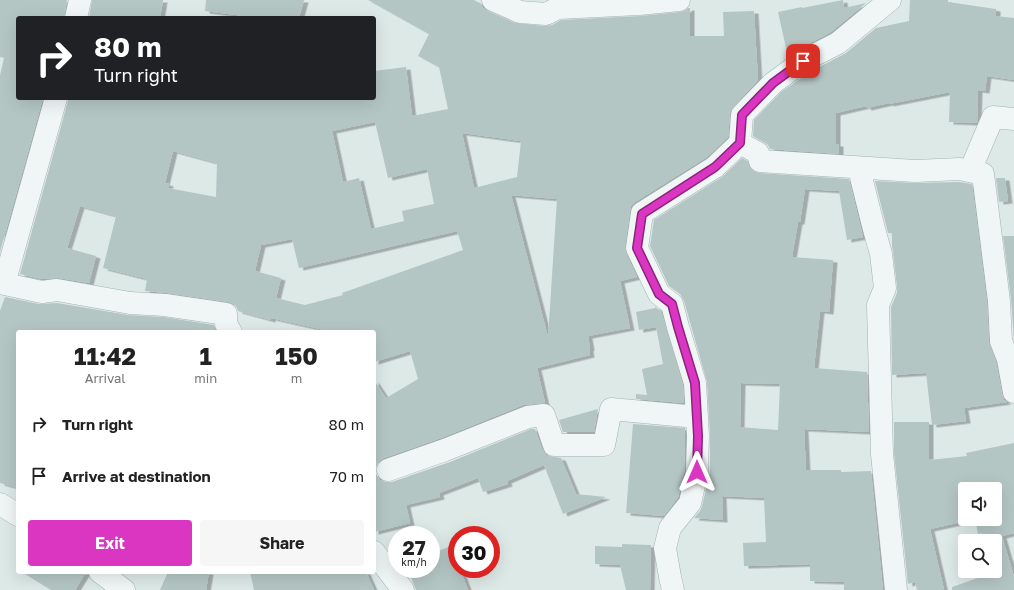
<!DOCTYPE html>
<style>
body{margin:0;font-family:"Golos Text",sans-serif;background:#f6f6f6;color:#222;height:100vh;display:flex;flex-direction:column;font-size:15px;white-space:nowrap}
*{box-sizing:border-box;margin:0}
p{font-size:13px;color:#767676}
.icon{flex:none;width:22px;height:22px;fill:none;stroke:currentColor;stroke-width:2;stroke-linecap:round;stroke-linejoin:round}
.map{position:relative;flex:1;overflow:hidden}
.sheet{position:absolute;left:16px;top:330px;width:360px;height:244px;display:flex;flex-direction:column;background:#fff;border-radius:4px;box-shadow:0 4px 16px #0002}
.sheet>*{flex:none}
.guide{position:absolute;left:16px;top:16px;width:360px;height:84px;border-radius:4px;box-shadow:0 4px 16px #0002;background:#202124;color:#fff;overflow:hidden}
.tools{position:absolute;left:958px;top:482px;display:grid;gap:8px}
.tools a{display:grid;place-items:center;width:44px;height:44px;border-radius:4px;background:#fff;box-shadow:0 4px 16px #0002;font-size:20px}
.speed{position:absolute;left:388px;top:526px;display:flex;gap:8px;font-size:20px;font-weight:700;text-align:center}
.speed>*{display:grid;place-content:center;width:52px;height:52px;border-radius:50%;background:#fff;box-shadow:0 4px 16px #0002;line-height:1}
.speed small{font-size:10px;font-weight:400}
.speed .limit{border:6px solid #d22;background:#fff;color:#111}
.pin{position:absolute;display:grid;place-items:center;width:34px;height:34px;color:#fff;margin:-17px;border-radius:8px;box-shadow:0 2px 6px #0006}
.me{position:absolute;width:44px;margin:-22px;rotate:0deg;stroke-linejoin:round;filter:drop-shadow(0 0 3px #0008)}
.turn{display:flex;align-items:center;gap:14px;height:84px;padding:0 12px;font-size:18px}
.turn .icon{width:52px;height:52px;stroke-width:2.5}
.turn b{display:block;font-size:28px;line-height:34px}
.eta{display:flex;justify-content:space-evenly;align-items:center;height:68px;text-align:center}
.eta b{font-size:24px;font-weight:700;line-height:28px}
.cta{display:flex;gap:8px;margin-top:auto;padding:8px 12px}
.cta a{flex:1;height:46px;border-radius:4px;background:#da36c1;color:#fff;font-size:16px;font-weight:700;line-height:46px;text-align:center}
.cta a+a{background:#f6f6f6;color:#222}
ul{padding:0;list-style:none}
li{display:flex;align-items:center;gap:12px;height:52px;padding:0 12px}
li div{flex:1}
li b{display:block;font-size:15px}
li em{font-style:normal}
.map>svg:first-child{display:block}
.building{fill:#b4c6c4;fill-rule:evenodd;filter:url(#shadow)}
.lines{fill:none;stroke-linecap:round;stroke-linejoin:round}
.minor-casing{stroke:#a2b3b1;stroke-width:23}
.minor{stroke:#f0f6f6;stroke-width:22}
.route-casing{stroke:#8e237d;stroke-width:10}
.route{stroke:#da36c1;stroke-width:7}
</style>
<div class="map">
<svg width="1014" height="590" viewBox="0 0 1014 590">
<defs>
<filter id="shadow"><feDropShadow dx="4.5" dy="2.5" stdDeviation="0" flood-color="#0004"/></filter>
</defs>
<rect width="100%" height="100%" fill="#dde9e7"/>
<path class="building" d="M 0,0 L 67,0 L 64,18 L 18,18 L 18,98 L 43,98 L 0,252 L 0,75 L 4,58 L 0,57 Z
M 92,0 L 163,0 L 160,18 L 89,18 Z
M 206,0 L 304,0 L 299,18 L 259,18 L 205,11 Z
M 368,0 L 474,0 L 481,4 L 483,8 L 488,11 L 515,23 L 545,26 L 552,25 L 561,20 L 640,16 L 680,12 L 686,10 L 688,8 L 690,8 L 690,36 L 724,36 L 723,12 L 754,11 L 758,80 L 733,107 L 730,114 L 728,137 L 707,157 L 635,202 L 631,206 L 630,211 L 625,247 L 626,253 L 637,277 L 620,281 L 630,328 L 588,336 L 590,348 L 589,349 L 590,355 L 537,368 L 545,403 L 523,405 L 441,438 L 384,458 L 378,462 L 376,468 L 376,474 L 380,480 L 386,482 L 392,482 L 450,462 L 531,429 L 535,429 L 542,449 L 546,455 L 554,457 L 561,458 L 576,494 L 606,497 L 563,514 L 544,465 L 507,481 L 508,484 L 483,492 L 478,478 L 439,493 L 440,497 L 406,505 L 410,523 L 374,532 L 374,380 L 386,398 L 418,379 L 410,351 L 374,362 L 374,332 L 333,332 L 271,318 L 271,320 L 238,311 L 237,308 L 234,304 L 228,302 L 167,293 L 145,291 L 147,279 L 103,268 L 116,216 L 80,206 L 67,248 L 96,256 L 89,283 L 59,278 L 42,279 L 20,274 L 68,101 L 68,98 L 376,98 L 374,71 L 406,67 L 412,116 L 448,109 L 439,67 L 418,56 L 429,34 ZM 375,122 L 388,178 L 427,169 L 434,204 L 402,211 L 404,221 L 371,229 L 359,178 L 343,182 L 332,131 ZM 462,133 L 521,141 L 517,177 L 474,188 ZM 173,151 L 217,163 L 216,197 L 168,188 L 169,184 L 165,183 ZM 511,195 L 557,199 L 548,337 ZM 457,231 L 463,250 L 342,293 L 343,295 L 305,305 L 276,298 L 281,278 L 255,271 L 261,245 L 292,239 L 299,268 L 330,261 Z
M 843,0 L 844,8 L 866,3 L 831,32 L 797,50 L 788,57 L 778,12 L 802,7 L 802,8 Z
M 910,0 L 948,0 L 948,2 L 996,9 L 996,16 L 1014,18 L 1014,80 L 987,76 L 985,91 L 978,90 L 977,123 L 949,122 L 950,92 L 889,104 L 889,103 L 867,108 L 866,106 L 836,113 L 836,144 L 839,144 L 839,154 L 770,149 L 768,145 L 764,142 L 753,136 L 754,120 L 781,92 L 810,72 L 846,53 L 876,28 L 909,21 Z
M 742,158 L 747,161 L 752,170 L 759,173 L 849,179 L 863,237 L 847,240 L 839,191 L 805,189 L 800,222 L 798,222 L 792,257 L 833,260 L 829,312 L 820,311 L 814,368 L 867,372 L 869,432 L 804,429 L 806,470 L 841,470 L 841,472 L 871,471 L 883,590 L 844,590 L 844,582 L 810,581 L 810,564 L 744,566 L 743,543 L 766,542 L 764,498 L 722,496 L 723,520 L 694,518 L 700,511 L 702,506 L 710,472 L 710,435 L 707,382 L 684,301 L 680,294 L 669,286 L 650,246 L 654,220 L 722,177 ZM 741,383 L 780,384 L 778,430 L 740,427 Z
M 996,178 L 1005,178 L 1008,201 L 999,202 Z
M 875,181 L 915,183 L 959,182 L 972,184 L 987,302 L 989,342 L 996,362 L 1002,394 L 1004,400 L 1007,402 L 964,408 L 966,421 L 932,425 L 926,373 L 892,375 L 891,307 L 897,293 L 897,287 L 893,252 L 892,246 L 892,233 L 888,233 Z
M 1003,236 L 1014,236 L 1014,340 L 1011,299 Z
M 5,297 L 39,304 L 57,303 L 128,315 L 164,317 L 214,325 L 216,332 L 18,332 L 18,488 L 0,483 L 0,311 Z
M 655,307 L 661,311 L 683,385 L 684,403 L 636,399 L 636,394 L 647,395 L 642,369 L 663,364 L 656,327 L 639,330 L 636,312 L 655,308 Z
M 598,409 L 594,432 L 563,432 L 559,420 Z
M 894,422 L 929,422 L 929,460 L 967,456 L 966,453 L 1014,443 L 1014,533 L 1002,536 L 1014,577 L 1014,590 L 952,590 L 952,587 L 995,572 L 995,541 L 984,541 L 982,533 L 978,534 L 975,519 L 930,529 L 944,590 L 917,590 L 915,582 L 908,584 L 894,453 ZM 965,489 L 995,489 L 995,519 L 965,519 Z
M 633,424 L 685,428 L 685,470 L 678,497 L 664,516 L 626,513 Z
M 622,544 L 651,545 L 650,590 L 626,590 L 620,565 L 595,564 L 595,546 L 622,547 Z
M 451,546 L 457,562 L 457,569 L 460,569 L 468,590 L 416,590 L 408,569 L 431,569 L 431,554 Z
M 22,572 L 86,572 L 75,590 L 51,590 Z
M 168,572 L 209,572 L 206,590 L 160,590 Z
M 250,572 L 366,572 L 374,590 L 254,590 Z"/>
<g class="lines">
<defs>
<path id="minor" d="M 493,0 L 520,12 L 546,14 L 558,8 L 639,4 L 679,0
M 76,18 L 80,0
M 740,143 L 758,153 L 760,161 L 915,171 L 960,169 L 983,174 L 999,301 L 1001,341 L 1008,359 L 1014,392
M 868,168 L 861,177 L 874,229 L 881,254 L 885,288 L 878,305 L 882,454 L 896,590
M 970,171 L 993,117 L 1014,119
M 0,283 L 42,292 L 57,290 L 130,303 L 165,305 L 226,314 L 226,324 L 231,332
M 4,284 L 56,98
M 388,470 L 445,450 L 528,417 L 544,415 L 554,445 L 604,445 L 611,409 L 697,417
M 0,504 L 18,515
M 374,552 L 403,590
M 100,572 L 124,590
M 673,590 L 670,577 L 665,548 L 670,528 L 690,503 L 697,472 L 698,436 L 695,383 L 678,327 L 672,304 L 659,294 L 637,248 L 642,213 L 715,167 L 740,143 L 742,115 L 773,83 L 803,61 L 838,43 L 890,0"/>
</defs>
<use href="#minor" class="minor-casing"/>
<use href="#minor" class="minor"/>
</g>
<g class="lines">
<defs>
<path id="route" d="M 697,472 L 698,436 L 695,383 L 678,327 L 672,304 L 659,294 L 637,248 L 642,214 L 715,167 L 740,143 L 742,115 L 773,83 L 803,61"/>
</defs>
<use href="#route" class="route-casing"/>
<use href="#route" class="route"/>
</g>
</svg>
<div class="tools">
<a><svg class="icon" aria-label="sound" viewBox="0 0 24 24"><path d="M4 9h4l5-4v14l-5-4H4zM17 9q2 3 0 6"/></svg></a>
<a><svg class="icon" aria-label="search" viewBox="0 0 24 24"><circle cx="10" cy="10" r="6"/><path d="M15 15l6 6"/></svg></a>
</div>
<div class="speed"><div>27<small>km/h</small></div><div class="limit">30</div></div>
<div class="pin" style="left:803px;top:61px;background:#d93025"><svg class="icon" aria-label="arrive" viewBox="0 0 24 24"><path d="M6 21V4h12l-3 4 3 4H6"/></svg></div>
<svg class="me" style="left:697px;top:472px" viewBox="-20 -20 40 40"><path d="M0-17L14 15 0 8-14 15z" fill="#da36c1" stroke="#fff" stroke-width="4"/></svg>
<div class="guide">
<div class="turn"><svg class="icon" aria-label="right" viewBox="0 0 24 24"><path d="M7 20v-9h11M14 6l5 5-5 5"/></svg><div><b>80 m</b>Turn right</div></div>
</div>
<section class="sheet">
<div class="eta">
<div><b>11:42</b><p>Arrival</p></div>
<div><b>1</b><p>min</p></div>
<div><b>150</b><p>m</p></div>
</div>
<ul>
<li><svg class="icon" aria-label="right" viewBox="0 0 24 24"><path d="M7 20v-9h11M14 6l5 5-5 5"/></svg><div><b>Turn right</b></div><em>80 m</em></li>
<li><svg class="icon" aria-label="arrive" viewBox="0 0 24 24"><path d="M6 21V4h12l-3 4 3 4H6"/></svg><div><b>Arrive at destination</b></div><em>70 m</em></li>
</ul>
<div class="cta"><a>Exit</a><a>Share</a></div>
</section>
</div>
